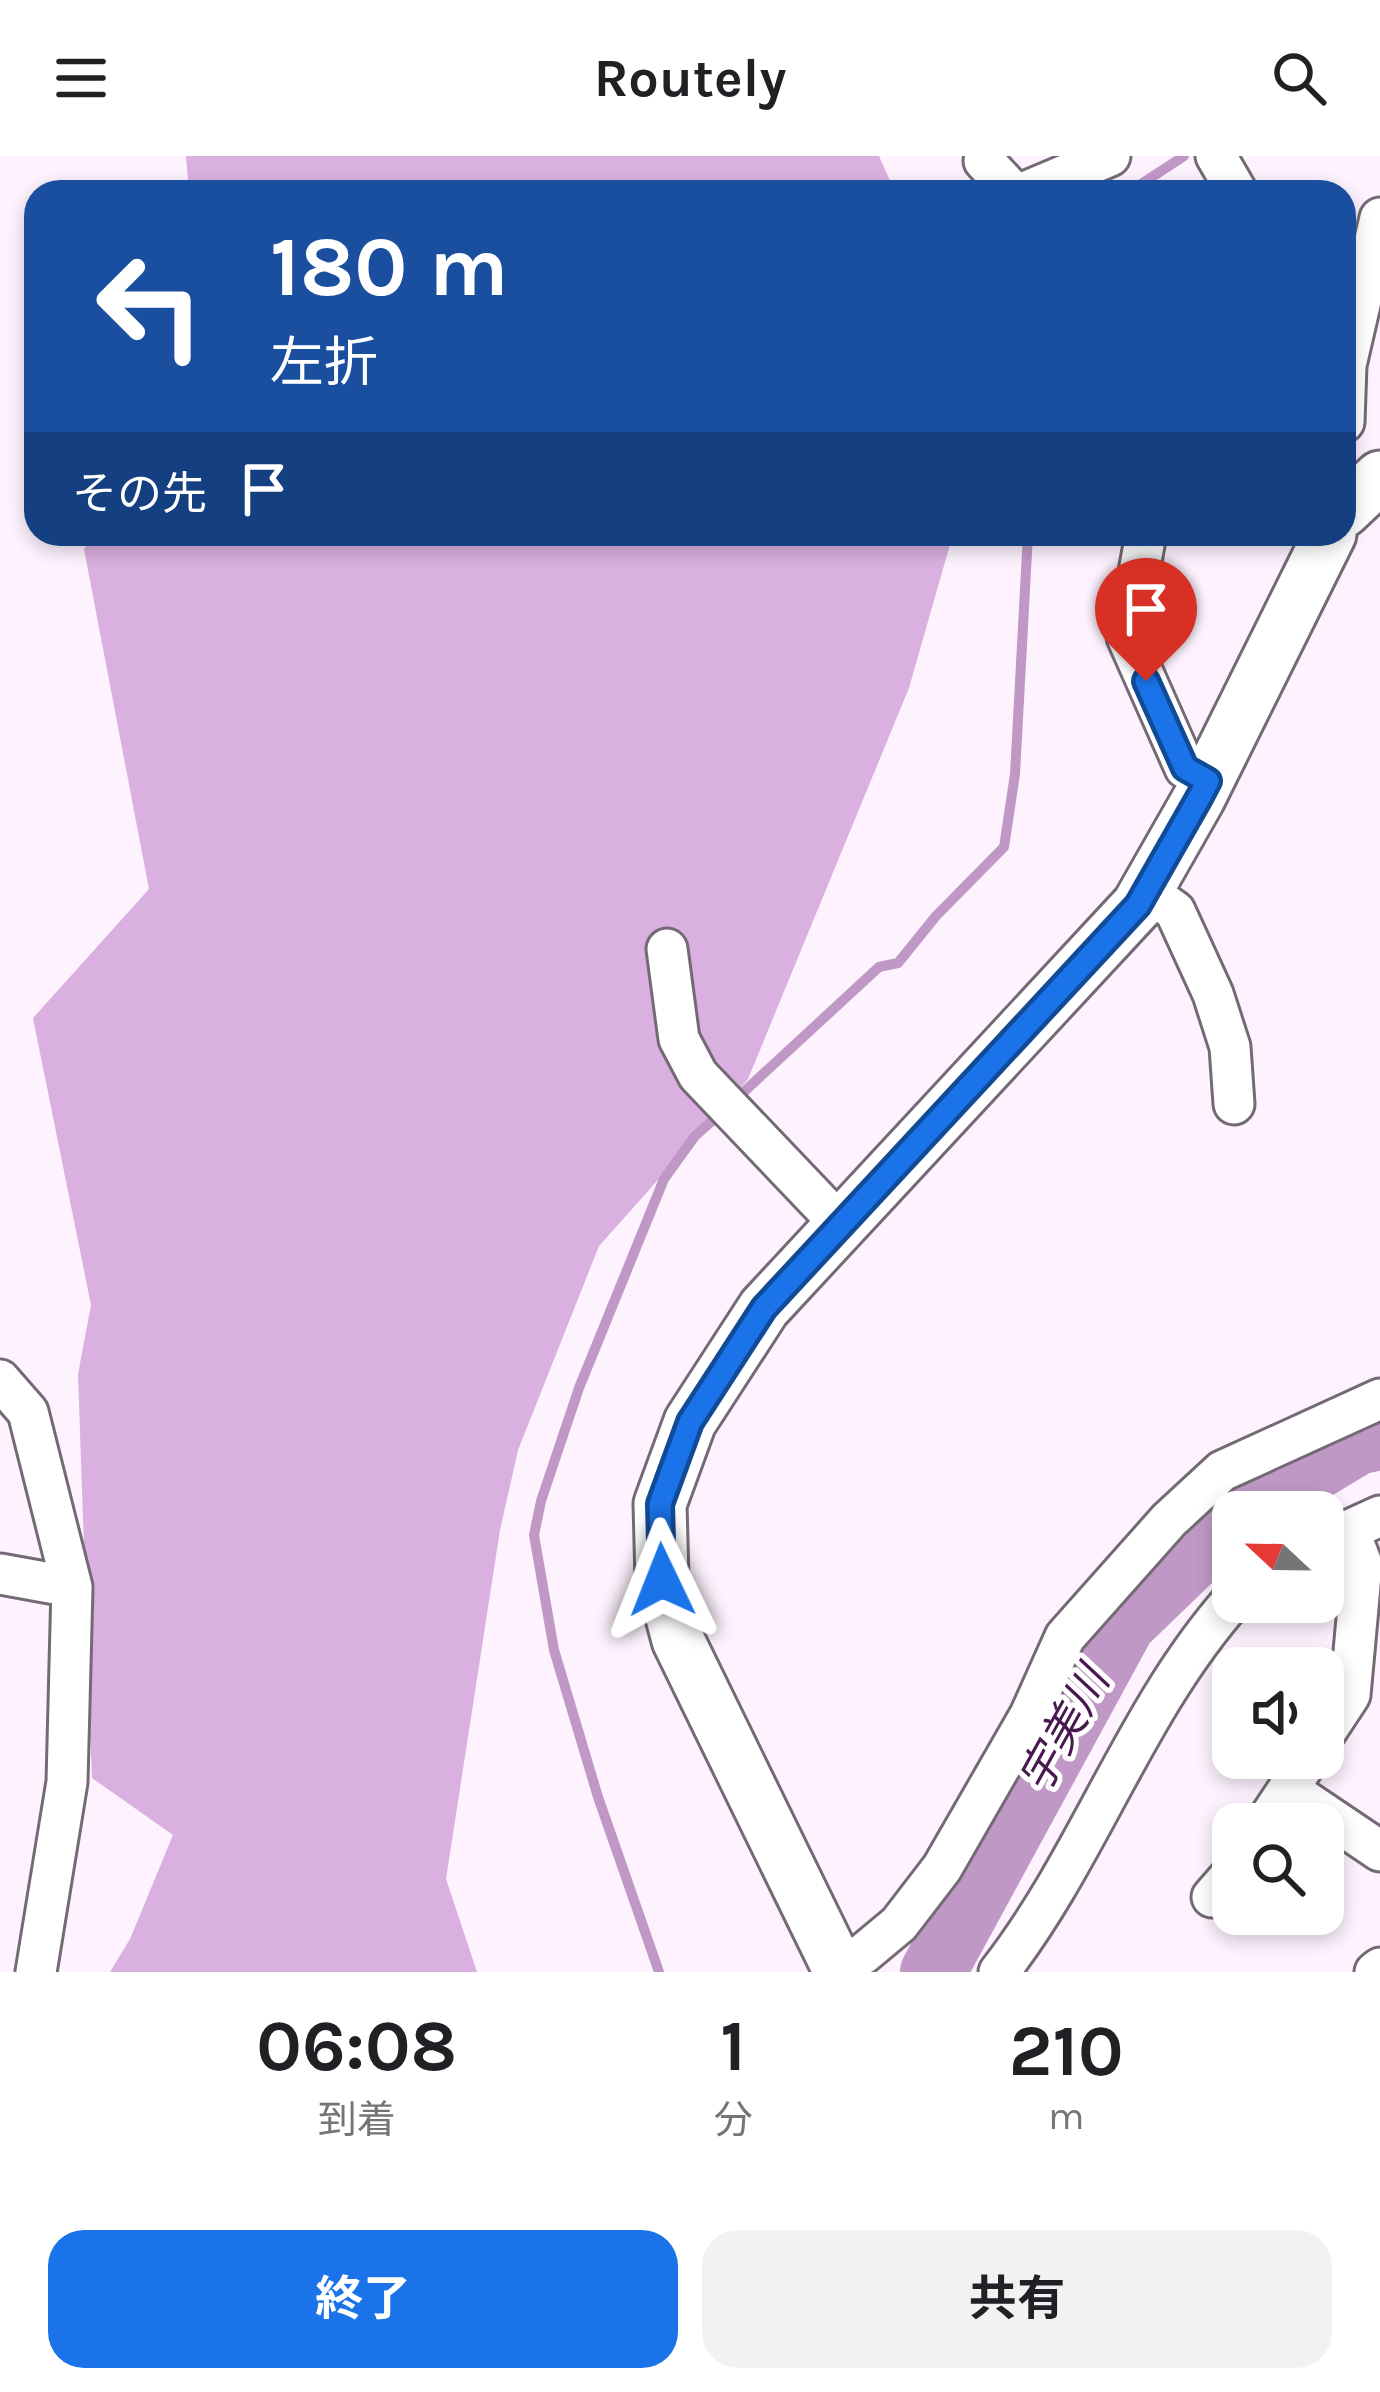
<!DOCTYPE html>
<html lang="ja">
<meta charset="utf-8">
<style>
body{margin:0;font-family:Karla,"Noto Sans JP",sans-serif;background:#f2f2f2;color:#202124;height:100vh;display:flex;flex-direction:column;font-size:45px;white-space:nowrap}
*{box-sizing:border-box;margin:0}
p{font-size:39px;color:#757577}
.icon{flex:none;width:66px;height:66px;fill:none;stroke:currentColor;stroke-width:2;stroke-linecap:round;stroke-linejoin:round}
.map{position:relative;height:1816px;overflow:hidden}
.details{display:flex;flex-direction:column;background:#fff;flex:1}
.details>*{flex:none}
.top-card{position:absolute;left:24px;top:24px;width:1332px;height:366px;border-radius:36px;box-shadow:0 6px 18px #0003;background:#1a4fa0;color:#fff;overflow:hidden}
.needle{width:78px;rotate:292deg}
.controls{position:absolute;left:1212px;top:1335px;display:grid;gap:24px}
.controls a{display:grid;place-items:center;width:132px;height:132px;border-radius:24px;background:#fff;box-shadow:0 6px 18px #0003;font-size:60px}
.pin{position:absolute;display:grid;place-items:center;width:102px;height:102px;color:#fff;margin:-123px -51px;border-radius:50% 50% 50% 0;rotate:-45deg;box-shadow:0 0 12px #0007}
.pin .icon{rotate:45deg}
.me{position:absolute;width:132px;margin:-66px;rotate:358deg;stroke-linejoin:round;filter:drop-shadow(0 0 9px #0008)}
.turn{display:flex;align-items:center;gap:42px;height:252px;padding:0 48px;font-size:54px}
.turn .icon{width:156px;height:156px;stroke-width:2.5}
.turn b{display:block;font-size:84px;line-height:102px}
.then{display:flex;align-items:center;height:114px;padding:0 48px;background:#0003;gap:24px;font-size:45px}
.eta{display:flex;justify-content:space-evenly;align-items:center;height:204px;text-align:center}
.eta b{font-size:72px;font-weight:700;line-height:84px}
.cta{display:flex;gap:24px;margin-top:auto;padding:24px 48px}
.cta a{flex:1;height:138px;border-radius:36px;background:#1a73e8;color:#fff;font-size:48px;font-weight:700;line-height:138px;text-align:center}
.cta a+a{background:#f2f2f2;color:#202124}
header{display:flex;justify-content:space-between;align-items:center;height:156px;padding:0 48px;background:#fff;font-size:54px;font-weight:700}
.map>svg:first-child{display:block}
.forest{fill:#d9b0df}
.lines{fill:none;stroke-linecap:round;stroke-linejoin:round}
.stream{stroke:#c098c6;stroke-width:10}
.river{stroke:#c098c6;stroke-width:66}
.minor-casing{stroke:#746a75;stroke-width:45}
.tertiary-casing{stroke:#746a75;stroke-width:57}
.minor{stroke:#fff;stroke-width:39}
.tertiary{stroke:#fff;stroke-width:51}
.route-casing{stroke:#114b97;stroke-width:30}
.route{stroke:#1a73e8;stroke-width:21}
.labels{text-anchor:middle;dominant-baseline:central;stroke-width:10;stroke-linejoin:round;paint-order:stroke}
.water-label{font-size:45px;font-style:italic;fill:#491850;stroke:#fff}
</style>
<header><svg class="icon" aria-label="menu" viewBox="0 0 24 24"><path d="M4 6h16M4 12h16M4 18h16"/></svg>Routely<svg class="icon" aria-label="search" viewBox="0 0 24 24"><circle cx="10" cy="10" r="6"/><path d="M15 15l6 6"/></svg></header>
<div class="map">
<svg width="1380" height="1816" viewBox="0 0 1380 1816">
<rect width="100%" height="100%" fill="#fdf2fe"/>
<path class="forest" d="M 186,0 L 879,0 L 895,36 L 189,36 Z
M 95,378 L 953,378 L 909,532 L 748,923 L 599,1090 L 518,1294 L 500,1374 L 446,1723 L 477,1816 L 110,1816 L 130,1783 L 173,1679 L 92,1622 L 78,1218 L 91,1149 L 33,862 L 149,733 L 84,393 Z"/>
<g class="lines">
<path class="stream" d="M 1129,36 L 1184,0
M 736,943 L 879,811 L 898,807 L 936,760 L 1004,691 L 1015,618 L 1028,378
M 659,1816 L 598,1641 L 554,1494 L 534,1379 L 541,1345 L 579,1232 L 664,1023 L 695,980 L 722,956"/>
<path class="river" d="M 1241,1356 L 1357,1286 L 1380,1281
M 933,1816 L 1123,1467 L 1233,1361"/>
<defs>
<path id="minor" d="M 1216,0 L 1237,36
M 984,5 L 1013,36
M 1025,36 L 1110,0
M 1344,266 L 1346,209 L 1380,62
M 1146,378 L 1127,481 L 1185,612 L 1208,625
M 1147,735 L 1175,755 L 1213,838 L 1230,891 L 1234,948
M 667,793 L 679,883 L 698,919 L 841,1069
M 0,1224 L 28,1256 L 72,1431 L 67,1626 L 36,1816
M 1323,1386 L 1380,1360
M 0,1418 L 72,1431
M 1323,1580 L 1350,1539 L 1362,1408 L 1349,1374
M 1288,1633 L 1380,1695
M 1265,1668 L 1309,1602
M 1212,1741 L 1233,1717
M 836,1808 L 863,1798 L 899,1768 L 942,1712 L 1030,1559 L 1065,1481 L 1169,1364 L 1222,1315 L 1380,1243
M 999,1816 C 1090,1699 1134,1556 1233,1444
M 1375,1816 L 1380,1812"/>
<path id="tertiary" d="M 1344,355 L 1380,321
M 840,1816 L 678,1484 L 662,1424 L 660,1348 L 690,1266 L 764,1152 L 1138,749 L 1199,642 L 1330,378"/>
</defs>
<use href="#minor" class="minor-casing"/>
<use href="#tertiary" class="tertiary-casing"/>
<use href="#minor" class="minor"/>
<use href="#tertiary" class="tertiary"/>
</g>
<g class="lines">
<defs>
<path id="route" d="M 662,1424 L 660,1348 L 690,1266 L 764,1152 L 1138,749 L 1199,642 L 1208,625 L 1185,612 L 1146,525"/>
</defs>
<use href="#route" class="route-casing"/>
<use href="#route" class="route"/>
</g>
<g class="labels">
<g class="water-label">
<text transform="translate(1064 1574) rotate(-61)">宇美川</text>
</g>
</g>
</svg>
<div class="controls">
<a><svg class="needle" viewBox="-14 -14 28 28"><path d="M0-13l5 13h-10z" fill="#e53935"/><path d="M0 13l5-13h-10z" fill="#757577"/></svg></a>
<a><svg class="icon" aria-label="sound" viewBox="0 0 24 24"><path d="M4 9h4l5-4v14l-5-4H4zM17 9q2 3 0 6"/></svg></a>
<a><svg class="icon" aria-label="search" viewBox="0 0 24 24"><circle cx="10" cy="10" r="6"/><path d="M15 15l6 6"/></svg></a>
</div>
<div class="pin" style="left:1146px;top:525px;background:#d93025"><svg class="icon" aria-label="arrive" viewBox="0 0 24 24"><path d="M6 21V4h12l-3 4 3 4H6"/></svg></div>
<svg class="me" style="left:662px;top:1424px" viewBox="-20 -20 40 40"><path d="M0-17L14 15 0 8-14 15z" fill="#1a73e8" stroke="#fff" stroke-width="4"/></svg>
<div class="top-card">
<div class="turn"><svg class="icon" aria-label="left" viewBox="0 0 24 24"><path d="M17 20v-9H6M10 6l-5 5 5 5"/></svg><div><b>180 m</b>左折</div></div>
<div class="then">その先<svg class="icon" aria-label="arrive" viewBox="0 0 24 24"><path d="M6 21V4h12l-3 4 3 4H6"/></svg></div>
</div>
</div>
<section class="details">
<div class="eta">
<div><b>06:08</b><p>到着</p></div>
<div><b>1</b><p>分</p></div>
<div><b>210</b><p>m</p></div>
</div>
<div class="cta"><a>終了</a><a>共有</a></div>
</section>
